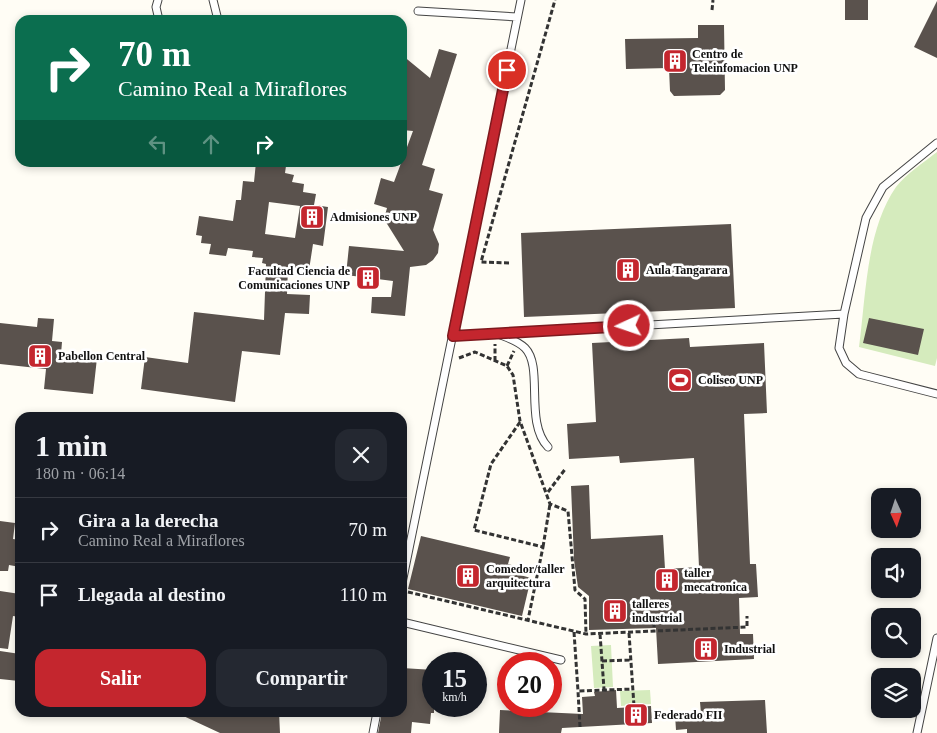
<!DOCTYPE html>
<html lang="es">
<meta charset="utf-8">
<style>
body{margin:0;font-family:"Times New Roman",serif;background:#242831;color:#f1f3f6;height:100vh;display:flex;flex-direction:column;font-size:19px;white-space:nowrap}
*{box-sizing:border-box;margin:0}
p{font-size:16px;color:#9ea1a6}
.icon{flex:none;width:28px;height:28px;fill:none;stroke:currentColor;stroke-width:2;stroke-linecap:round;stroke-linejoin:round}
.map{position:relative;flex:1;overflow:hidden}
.panel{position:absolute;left:15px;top:412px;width:392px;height:305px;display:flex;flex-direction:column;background:#171b24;border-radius:15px;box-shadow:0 2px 8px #0003}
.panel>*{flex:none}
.guide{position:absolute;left:15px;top:15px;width:392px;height:152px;border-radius:15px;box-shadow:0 2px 8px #0003;background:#0b6e4f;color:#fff;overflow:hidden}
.needle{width:32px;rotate:177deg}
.tools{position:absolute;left:871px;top:488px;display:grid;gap:10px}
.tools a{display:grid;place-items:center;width:50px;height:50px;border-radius:10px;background:#171b24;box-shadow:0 2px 8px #0003;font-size:25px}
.speed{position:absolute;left:422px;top:652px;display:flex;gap:10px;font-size:25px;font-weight:700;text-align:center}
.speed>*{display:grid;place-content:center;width:65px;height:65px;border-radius:50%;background:#171b24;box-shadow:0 2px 8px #0003;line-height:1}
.speed small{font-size:12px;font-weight:400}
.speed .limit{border:8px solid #d22;background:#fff;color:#111}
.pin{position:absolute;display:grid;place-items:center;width:42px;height:42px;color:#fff;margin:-21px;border:2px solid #fff;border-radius:50%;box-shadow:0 1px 5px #0007}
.me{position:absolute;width:55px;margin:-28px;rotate:267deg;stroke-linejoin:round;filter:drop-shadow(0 0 4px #0008)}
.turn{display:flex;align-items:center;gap:18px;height:105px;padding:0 20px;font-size:22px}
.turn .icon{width:65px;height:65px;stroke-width:2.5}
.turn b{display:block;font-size:35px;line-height:42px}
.lanes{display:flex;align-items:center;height:48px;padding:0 20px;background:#0003;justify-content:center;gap:25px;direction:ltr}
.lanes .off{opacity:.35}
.round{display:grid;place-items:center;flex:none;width:52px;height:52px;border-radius:15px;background:#242831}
.overview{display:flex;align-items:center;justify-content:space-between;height:85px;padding:0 20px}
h1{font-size:30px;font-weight:700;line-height:38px}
.cta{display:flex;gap:10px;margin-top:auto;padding:10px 20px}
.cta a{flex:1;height:58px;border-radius:15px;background:#c4262e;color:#fff;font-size:20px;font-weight:700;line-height:58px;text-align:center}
.cta a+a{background:#242831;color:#f1f3f6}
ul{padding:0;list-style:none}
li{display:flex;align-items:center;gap:15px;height:65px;padding:0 20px;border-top:1px solid #363941}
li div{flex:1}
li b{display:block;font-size:19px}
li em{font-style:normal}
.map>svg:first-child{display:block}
.green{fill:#d5ebbd}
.building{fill:#5a524d;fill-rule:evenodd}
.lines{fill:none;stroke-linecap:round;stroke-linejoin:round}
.lane-casing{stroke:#444;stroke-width:9}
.path{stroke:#333;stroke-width:3;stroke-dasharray:5 2.5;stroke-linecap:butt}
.lane{stroke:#fff;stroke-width:7}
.route-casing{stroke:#7f191e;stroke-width:12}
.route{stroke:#c4262e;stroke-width:9}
.labels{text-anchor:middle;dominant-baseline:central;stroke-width:5;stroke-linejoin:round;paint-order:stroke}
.poi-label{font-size:12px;font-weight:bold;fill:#111;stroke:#fff;text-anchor:start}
</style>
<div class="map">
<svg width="937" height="733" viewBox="0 0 937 733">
<rect width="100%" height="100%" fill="#fffdf5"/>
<path class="green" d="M 937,152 L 937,358 L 935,366 L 859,347 C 866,296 866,230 896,187 C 907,173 923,163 937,152 Z
M 611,645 L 613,687 L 594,688 L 591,646 Z
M 650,690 L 651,704 L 621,706 L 620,691 Z"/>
<path class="building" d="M 845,0 L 868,0 L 868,20 L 845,20 Z
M 937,1 L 937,58 L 914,47 Z
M 698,25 L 724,25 L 725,90 L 720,95 L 674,96 L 670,91 L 669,68 L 626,69 L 625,39 L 698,38 Z
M 439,49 L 457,54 L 422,165 L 435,169 L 429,190 L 443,194 L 433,230 L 439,244 L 438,253 L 433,260 L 426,265 L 410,267 L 405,316 L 371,313 L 372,297 L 391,297 L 393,281 L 346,275 L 349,246 L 404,251 L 384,219 L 387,208 L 374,204 L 381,178 L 394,182 L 413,131 L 402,130 L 402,55 L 430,78 Z
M 256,162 L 286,166 L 285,173 L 294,175 L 292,182 L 304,184 L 303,192 L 316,194 L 314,205 L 328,207 L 323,246 L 313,244 L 309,270 L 288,267 L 287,294 L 310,295 L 309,314 L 285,313 L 280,355 L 242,351 L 235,402 L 141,389 L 145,357 L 188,363 L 194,312 L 264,320 L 266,264 L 262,263 L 263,258 L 252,257 L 253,251 L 228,248 L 226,256 L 209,254 L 211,244 L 201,243 L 202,236 L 196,235 L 199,216 L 233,221 L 236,200 L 241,200 L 243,181 L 254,182 ZM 269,202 L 300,206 L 295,238 L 265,234 Z
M 731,224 L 735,308 L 524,317 L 521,233 Z
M 38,318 L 54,319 L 52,341 L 62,342 L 61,354 L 97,358 L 93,394 L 44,389 L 46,369 L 0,364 L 0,323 L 37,327 Z
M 869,318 L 924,329 L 918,355 L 863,343 Z
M 689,338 L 690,347 L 764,343 L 767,413 L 744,414 L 750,564 L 756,564 L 758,597 L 739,598 L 740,634 L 753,634 L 754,659 L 658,664 L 656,628 L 589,630 L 589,596 L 578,587 L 574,560 L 571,486 L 589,485 L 591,539 L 663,535 L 665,569 L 699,567 L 694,458 L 620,463 L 619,456 L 569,459 L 567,424 L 596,422 L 592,343 Z
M 0,521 L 15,523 L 13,539 L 20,540 L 20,567 L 9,565 L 8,571 L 0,571 Z
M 421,536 L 510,557 L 508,564 L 522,568 L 520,575 L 531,578 L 522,616 L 408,589 Z
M 0,591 L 20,594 L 20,617 L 13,616 L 8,649 L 0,648 Z
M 0,651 L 20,654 L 19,681 L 0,679 Z
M 402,668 L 434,670 L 434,713 L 431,713 L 430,724 L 412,722 L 411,733 L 378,733 L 382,712 L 402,712 Z
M 616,690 L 617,708 L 651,706 L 652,723 L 562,728 L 561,733 L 499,733 L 500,710 L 583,714 L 582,697 L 595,696 L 594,692 Z
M 765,700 L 767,733 L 687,733 L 687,729 L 676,730 L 675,715 L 701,714 L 700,702 Z
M 279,712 L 280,733 L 220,733 L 177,713 Z"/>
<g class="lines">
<defs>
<path id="lane" d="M 158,0 L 156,7 L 159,20
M 213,0 L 218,20
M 418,11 L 517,17
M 937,143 L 883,187 L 866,218 L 844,314 L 839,348 L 846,363 L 859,374 L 937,394
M 498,334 C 508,338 518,341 525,348 C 544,367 524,422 548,447
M 453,336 L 844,314
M 402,583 L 521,0
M 402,622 L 561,660
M 373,733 L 377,712
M 917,733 L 937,638"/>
</defs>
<use href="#lane" class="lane-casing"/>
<path class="path" d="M 712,10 L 713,0
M 509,263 L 481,262 L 555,0
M 459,358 L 475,352 L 507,366 L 513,375 L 520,421 L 550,504 L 568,511 L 575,590 L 585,599 L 586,634
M 495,361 L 495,344
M 507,366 L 514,351
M 520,422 L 491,464 L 474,530 L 543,547 L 528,620
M 548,492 L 566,468
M 543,547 L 550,504
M 408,592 L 586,634 L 747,627 L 747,616
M 654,622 L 654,632
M 574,632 L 578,691
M 629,633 L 634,706
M 600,634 L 604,689
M 602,661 L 631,660
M 580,727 L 578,691 L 633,689"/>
<use href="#lane" class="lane"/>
</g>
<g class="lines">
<defs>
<path id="route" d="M 507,70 L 453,336 L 629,326"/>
</defs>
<use href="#route" class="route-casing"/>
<use href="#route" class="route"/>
</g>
<defs>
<symbol id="building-square" viewBox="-11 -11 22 22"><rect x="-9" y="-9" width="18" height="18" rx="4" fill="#c4262e" stroke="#fff"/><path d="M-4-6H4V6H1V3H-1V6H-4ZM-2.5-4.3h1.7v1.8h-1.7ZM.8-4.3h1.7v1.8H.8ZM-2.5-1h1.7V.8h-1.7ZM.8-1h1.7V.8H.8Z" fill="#fff"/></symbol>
<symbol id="stadium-square" viewBox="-11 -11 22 22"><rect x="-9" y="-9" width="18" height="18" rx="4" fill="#c4262e" stroke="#fff"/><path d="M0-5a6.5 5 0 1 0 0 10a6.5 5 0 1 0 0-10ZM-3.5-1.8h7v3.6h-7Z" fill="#fff"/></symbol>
</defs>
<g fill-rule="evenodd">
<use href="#building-square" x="661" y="47" width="28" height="28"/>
<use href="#building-square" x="298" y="203" width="28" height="28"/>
<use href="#building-square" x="614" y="256" width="28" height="28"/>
<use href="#building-square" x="354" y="264" width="28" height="28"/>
<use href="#building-square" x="26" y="342" width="28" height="28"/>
<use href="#stadium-square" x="666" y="366" width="28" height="28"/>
<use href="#building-square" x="454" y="562" width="28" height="28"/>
<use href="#building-square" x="653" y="566" width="28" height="28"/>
<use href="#building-square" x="601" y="597" width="28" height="28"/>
<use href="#building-square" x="692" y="635" width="28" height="28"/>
<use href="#building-square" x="622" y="701" width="28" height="28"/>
</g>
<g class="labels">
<g class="poi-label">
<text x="692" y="54">Centro de<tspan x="692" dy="14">Teleinfomacion UNP</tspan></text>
<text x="330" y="217">Admisiones UNP</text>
<text x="646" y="270">Aula Tangarara</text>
<text x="350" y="271" text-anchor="end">Facultad Ciencia de<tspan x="350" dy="14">Comunicaciones UNP</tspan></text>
<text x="58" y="356">Pabellon Central</text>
<text x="698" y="380">Coliseo UNP</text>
<text x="486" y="569">Comedor/taller<tspan x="486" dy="14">arquitectura</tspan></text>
<text x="684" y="573">taller<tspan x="684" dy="14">mecatronica</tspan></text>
<text x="632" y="604">talleres<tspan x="632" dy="14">industrial</tspan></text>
<text x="724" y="649">Industrial</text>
<text x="654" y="715">Federado FII</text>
</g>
</g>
</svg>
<div class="tools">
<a><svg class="needle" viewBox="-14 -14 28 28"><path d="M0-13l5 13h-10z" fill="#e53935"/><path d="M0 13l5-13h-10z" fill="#9ea1a6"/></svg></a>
<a><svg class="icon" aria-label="sound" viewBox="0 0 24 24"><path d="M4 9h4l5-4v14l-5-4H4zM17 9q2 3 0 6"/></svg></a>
<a><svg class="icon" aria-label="search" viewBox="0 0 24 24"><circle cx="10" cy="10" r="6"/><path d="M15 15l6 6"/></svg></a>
<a><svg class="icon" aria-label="layers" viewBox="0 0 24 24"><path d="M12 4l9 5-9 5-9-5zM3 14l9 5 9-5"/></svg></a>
</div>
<div class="speed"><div>15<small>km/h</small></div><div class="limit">20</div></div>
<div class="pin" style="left:507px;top:70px;background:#d93025"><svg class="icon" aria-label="arrive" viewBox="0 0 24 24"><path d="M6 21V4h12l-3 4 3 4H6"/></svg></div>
<svg class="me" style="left:629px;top:326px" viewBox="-20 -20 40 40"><circle r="17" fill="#c4262e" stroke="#fff" stroke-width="3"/><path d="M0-11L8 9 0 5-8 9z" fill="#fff"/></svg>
<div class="guide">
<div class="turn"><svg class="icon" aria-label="right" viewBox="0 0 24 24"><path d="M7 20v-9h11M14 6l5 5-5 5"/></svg><div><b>70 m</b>Camino Real a Miraflores</div></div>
<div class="lanes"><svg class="icon off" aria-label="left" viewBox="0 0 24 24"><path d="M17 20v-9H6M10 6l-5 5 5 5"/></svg><svg class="icon off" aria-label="ahead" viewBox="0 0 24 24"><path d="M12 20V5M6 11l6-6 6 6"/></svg><svg class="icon" aria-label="right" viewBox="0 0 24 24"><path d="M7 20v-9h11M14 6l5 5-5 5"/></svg></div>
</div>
<section class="panel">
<div class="overview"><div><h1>1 min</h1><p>180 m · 06:14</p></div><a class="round"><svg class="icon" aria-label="close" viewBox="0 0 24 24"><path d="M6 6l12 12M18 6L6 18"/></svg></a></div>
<ul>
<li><svg class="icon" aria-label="right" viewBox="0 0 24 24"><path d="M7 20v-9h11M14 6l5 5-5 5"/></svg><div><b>Gira a la derecha</b><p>Camino Real a Miraflores</p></div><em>70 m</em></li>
<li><svg class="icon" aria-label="arrive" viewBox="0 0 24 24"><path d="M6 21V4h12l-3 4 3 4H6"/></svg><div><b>Llegada al destino</b></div><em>110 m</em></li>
</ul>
<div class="cta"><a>Salir</a><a>Compartir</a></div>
</section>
</div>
